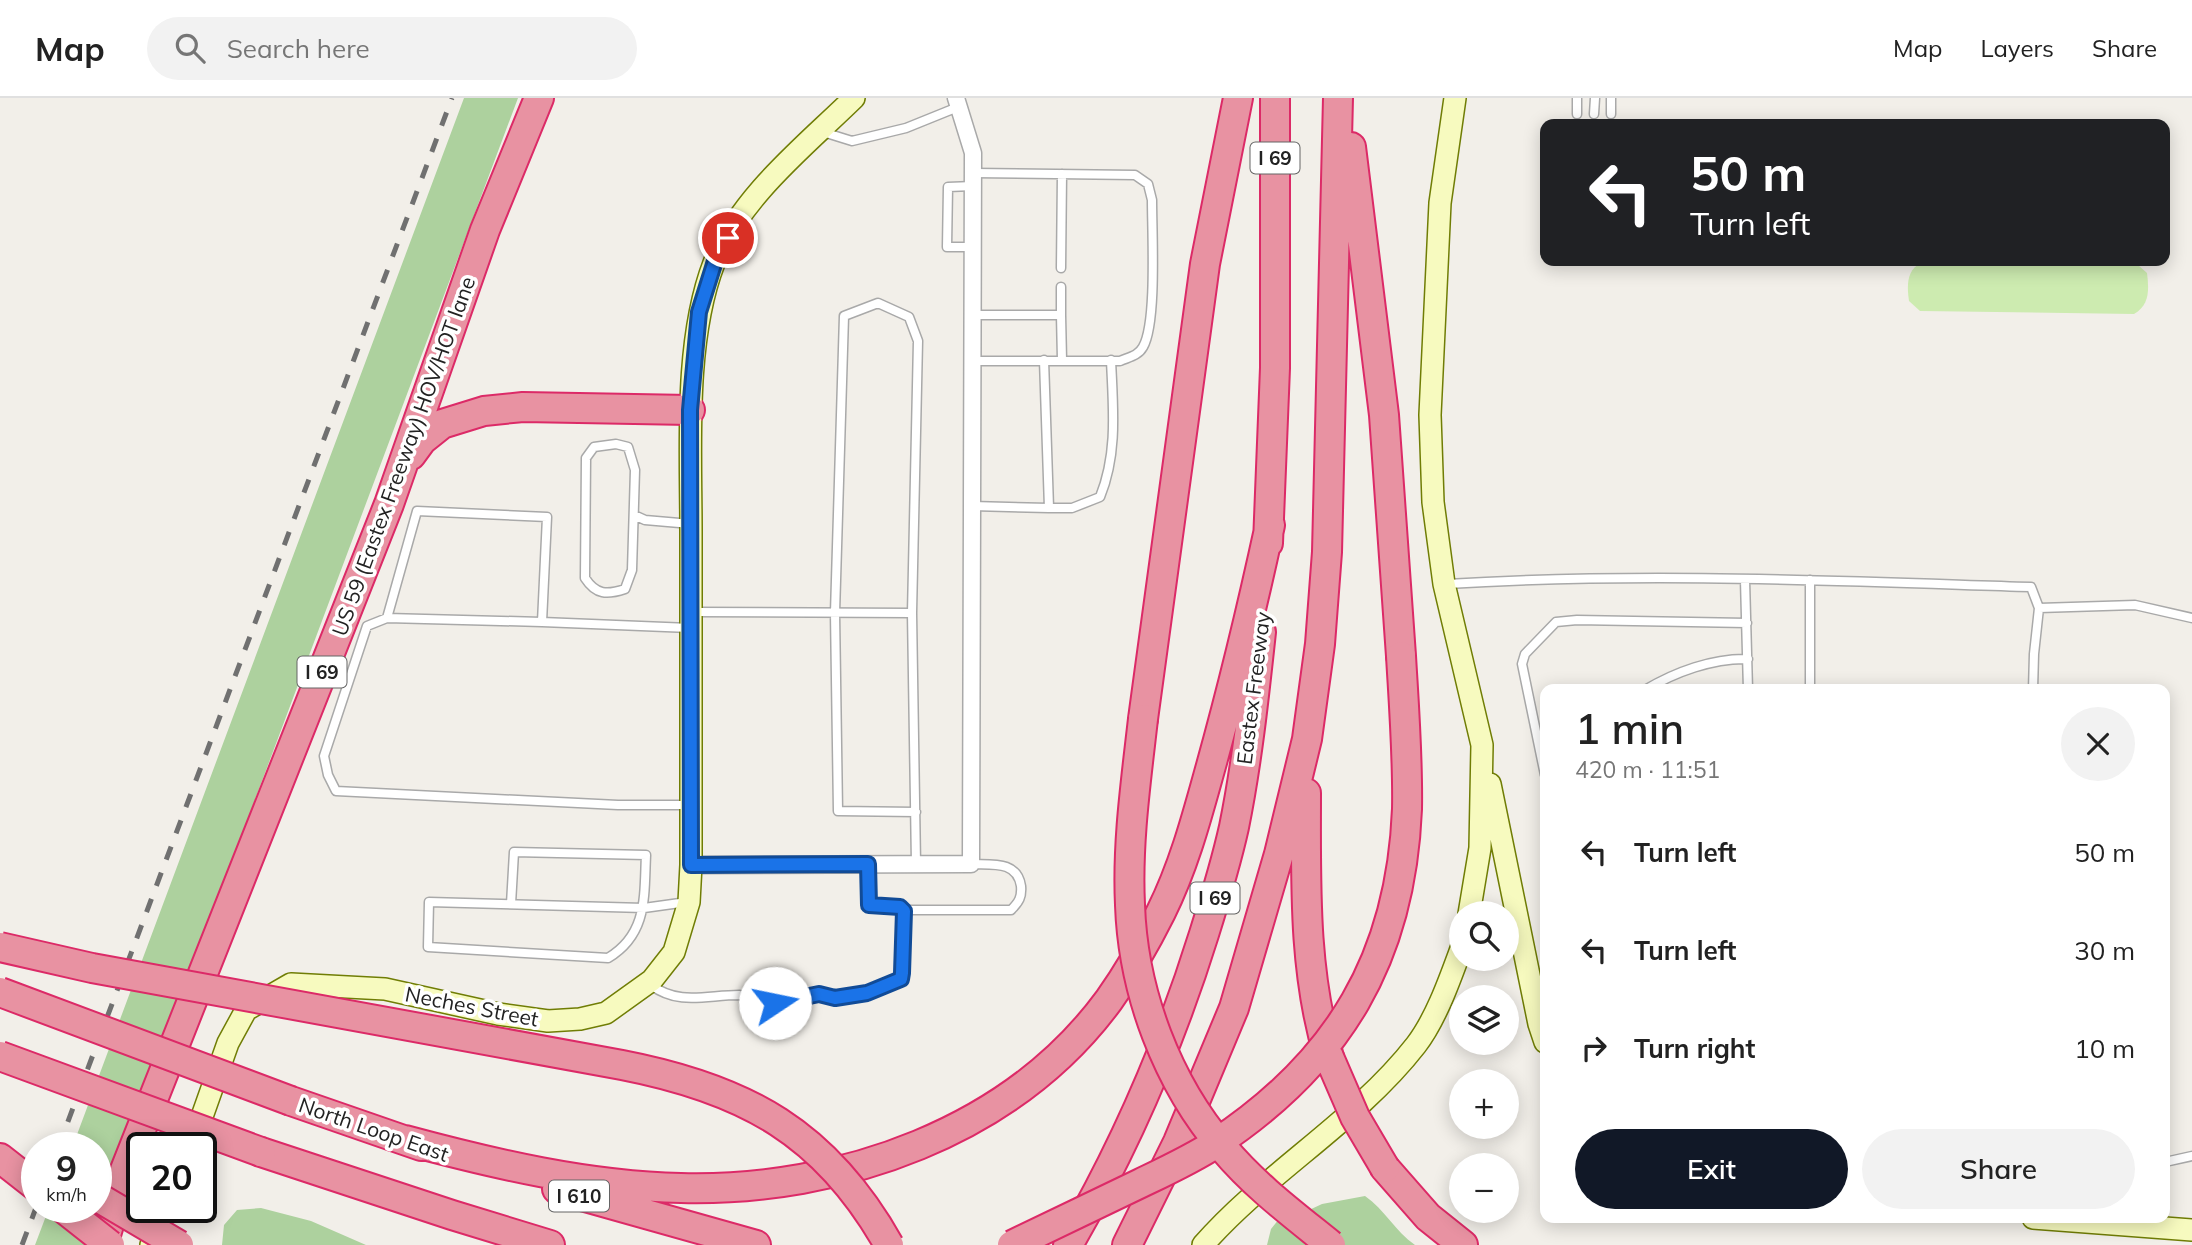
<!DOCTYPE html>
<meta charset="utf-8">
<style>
body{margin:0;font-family:Mulish,sans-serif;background:#f2f2f2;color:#222;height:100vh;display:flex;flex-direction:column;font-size:26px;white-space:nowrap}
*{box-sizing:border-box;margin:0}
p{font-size:23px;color:#767676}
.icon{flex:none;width:38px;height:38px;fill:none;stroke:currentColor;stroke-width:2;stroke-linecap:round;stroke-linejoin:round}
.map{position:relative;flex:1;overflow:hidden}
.panel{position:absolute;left:1540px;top:586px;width:630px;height:539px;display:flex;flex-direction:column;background:#fff;border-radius:14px;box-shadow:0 4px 18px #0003}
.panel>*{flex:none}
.banner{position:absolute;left:1540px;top:21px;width:630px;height:147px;border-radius:14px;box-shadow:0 4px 18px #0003;background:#202124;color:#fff;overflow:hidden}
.controls{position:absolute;left:1449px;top:803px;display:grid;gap:14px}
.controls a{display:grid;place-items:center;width:70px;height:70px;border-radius:50%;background:#fff;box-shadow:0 4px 18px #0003;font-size:35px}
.speed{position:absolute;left:21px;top:1034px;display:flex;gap:14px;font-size:35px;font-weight:700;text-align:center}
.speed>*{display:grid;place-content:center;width:91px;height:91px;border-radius:50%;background:#fff;box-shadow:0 4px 18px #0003;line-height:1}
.speed small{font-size:18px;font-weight:400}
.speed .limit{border:4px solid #111;border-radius:10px;background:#fff;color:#111}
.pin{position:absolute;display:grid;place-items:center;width:60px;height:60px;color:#fff;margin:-30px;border:4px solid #fff;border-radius:50%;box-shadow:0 2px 7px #0007}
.me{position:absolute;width:77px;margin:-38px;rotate:79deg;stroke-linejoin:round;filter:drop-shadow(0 0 5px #0008)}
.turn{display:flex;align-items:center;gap:24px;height:147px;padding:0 35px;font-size:32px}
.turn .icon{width:91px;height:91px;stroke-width:2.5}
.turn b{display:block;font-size:49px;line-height:60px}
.round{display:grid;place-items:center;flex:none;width:74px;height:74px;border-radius:37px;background:#f2f2f2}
.headline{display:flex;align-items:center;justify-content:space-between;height:119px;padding:0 35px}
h1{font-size:42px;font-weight:600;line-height:52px}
.action{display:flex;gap:14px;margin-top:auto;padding:14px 35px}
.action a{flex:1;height:80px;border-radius:42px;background:#111827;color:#fff;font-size:28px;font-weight:600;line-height:80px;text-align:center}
.action a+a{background:#f2f2f2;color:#222}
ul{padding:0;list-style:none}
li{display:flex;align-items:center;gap:21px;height:98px;padding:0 35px}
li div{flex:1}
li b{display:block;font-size:26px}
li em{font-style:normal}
header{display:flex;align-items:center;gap:42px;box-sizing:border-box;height:98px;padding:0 35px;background:#fff;border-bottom:2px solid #e0e0e0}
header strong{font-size:33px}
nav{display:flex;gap:38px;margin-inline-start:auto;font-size:24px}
.search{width:490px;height:63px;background:#f2f2f2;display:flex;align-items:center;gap:18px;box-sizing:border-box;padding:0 24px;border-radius:38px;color:#767676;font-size:26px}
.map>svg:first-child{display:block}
.grass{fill:#cdebb0}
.forest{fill:#add19e}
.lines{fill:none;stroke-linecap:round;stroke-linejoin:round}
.lane-casing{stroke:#a9a9a9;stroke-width:11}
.street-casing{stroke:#a9a9a9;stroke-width:19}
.secondary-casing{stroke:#707d05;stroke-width:24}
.highway-casing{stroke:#dc2a67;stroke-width:32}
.lane{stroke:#fff;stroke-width:8}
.street{stroke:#fff;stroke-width:16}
.secondary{stroke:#f7fabf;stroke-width:21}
.highway{stroke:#e892a2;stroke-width:28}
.rail{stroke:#707070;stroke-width:5;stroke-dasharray:14 14;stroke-linecap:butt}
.highway-bridge-casing{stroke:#dc2a67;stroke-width:32;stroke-linecap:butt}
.highway-bridge{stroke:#e892a2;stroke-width:28}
.route-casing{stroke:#114b97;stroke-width:18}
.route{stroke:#1a73e8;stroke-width:12}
.labels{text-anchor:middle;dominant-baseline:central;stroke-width:7;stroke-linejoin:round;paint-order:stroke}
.shield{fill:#fff;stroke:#646464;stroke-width:2}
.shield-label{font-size:19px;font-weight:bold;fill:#222}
.street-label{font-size:21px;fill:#222;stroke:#fff}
</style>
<header>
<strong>Map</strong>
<div class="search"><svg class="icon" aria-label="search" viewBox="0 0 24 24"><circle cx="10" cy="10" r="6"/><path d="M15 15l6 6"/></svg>Search here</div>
<nav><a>Map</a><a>Layers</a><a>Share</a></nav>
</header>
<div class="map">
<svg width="2192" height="1147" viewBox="0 0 2192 1147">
<rect width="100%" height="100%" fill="#f2efe9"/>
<path class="grass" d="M 1921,165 L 2138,167 L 2147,175 C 2149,191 2150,207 2134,216 L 1920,213 L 1909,203 C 1907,189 1906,172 1921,165 Z"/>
<path class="forest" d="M 464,0 L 518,0 L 124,1051 L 84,1147 L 35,1147 L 49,1110 L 96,1110 L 96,1050 L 72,1050 Z
M 1365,1098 C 1385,1112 1395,1133 1415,1147 L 1267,1147 L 1271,1131 L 1279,1121 L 1307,1113 L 1322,1106 Z
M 261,1110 L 311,1123 L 366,1147 L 222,1147 L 224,1127 L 237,1112 Z"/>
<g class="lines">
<defs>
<path id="lane" d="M 1577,16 L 1577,0
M 1594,16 L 1595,0
M 1611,16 L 1611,0
M 823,34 L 852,43 L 906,30 L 958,9
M 973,149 L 947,149 L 948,89 L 973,88
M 1061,170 L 1062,76
M 973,217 L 1061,217 L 1062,262
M 1061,217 L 1061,189
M 972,263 L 1120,263 C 1129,259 1138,258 1143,249 C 1157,225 1152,135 1152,102 L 1148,86 L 1135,77 L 973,75
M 616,346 L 628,349 L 635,372 L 632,472 L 625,491 C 607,497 596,497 585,480 L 586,360 L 594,349 Z
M 972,408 L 1049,410 L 1044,262
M 1049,410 L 1072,410 L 1100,399 C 1118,355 1113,309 1111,262
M 634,417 L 645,422 L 691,426
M 1745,482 L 1748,592
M 1447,486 C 1642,474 1837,483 2031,489 L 2039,510 L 2135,507 L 2192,520
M 694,514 L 912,515 L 916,766
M 912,515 L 918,243 L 909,219 L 878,205 L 844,218 L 835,515 L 838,713 L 916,714
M 387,520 L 542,524
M 1645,592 C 1675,574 1713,560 1748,561
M 1810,592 L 1810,482
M 2033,592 L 2034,556 L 2039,510
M 1545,677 L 1522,566 L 1525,556 L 1556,524 L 1577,522 L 1747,525
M 688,707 L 618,707 L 336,693 L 328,677 L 324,658 L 367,528 L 387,520 L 417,413 L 547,419 L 542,524 L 690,530
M 511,806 L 514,754 L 646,757 C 644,798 648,836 608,860 L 428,849 L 429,804 L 644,810 L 687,804
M 904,812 L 1011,812 C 1019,804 1022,799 1021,788 C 1017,762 991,767 971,766
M 651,887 C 679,908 707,897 739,897 C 749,898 756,903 765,905 C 784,908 801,897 819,896 C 824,895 829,899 834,900 C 849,903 889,890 901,881 L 902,875 L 904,812 L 900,809 L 869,807 L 868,766
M 2165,1064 L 2192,1058"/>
<path id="street" d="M 691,767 L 971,766 L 973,55 L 956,0"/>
<path id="secondary" d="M 1455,0 L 1440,105 L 1430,317 L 1433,404 L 1444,486 L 1482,647 L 1480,750 L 1469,816
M 1490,686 L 1539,926 L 1545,944
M 188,1050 L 199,1027 L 228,945 L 246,912 L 291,886 L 385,891 L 498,916 L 548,923 L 580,921 L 606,915 L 652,882 L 674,854 L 689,804 L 691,767 C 691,656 691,544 691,433 C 691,349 684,243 714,165 C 741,98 804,49 854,0
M 2033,1120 L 2192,1132
M 151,1147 L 163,1110
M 1203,1147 C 1266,1075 1357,1023 1416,947 C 1436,921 1450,881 1461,851"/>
<path id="highway" d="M 1351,49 L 1384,317 L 1401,558
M 411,357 L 422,342 L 442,326 L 484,313 L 523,309 L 690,312
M 1268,445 L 1275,270 L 1275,0
M 1143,621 L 1205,166 L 1238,0
M 1306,695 C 1306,783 1303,874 1329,959
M 291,1003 L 421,1048
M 405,1042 C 494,1066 588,1088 681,1090 C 841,1094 1012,1034 1109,902 C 1129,874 1146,844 1161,814 C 1183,770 1196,722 1209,675 C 1232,593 1252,510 1270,427
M 261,1054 L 452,1117 L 550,1147
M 0,1060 L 37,1089
M 1385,1070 L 1428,1119 L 1463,1147
M 557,1091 L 756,1147
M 103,1147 L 125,1072 L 389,406 L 485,132 L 539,0
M 1068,1147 C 1125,1049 1170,945 1204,836 C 1215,801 1226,765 1234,729 C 1247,665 1254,599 1261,534
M 1127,1147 L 1178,1044 L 1234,910 L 1279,756 L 1307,641 L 1320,546 L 1327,454 L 1338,0"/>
</defs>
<use href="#lane" class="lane-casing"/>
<use href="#street" class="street-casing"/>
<use href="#secondary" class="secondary-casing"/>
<use href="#highway" class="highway-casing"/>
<use href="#lane" class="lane"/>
<use href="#street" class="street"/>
<use href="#secondary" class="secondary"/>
<use href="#highway" class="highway"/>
<path class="rail" d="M 58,1050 L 452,0
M 22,1147 L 37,1107"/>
<defs>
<path id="highway-bridge" d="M 1143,621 C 1136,683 1127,745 1130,807 C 1133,894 1167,985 1224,1051 C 1255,1088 1294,1117 1331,1147
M 0,849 L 92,870 L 622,967 C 746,991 826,1035 889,1147
M 0,894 L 291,1003
M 0,958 L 261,1054
M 1329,959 L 1355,1019 L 1385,1070
M 96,1098 L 179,1147
M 63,1110 L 110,1147
M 1012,1147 C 1055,1126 1098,1106 1141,1085 C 1166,1073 1192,1061 1215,1046 C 1339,964 1401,860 1407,711 C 1408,660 1404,609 1401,558"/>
</defs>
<use href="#highway-bridge" class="highway-bridge-casing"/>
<use href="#highway-bridge" class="highway-bridge"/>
</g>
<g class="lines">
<defs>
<path id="route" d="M 728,140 L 715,163 L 699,214 L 690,312 L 691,767 L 868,766 L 869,807 L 900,809 L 904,813 L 902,875 L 901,881 L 867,895 L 835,900 L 819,896 L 775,905"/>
</defs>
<use href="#route" class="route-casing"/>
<use href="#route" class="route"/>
</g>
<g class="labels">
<g class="shield">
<rect x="1250.5" y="44.5" width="49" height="31" rx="5"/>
<rect x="297.5" y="558.5" width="49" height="31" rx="5"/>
<rect x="1190.5" y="784.5" width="49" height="31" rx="5"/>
<rect x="549" y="1082.5" width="60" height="31" rx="5"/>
</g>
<g class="shield-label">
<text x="1275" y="60">I 69</text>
<text x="322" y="574">I 69</text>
<text x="1215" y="800">I 69</text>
<text x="579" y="1098">I 610</text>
</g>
<g class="street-label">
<text transform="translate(403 358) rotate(-70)">US 59 (Eastex Freeway) HOV/HOT lane</text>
<text transform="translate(1253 590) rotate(-83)">Eastex Freeway</text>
<text transform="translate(472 908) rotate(11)">Neches Street</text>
<text transform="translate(374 1031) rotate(19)">North Loop East</text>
</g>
</g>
</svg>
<div class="controls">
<a><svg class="icon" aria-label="search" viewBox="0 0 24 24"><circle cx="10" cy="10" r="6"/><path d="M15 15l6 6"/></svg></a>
<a><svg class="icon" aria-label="layers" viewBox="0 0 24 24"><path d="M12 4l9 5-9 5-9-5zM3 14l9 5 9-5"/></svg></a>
<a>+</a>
<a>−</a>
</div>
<div class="speed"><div>9<small>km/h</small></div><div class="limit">20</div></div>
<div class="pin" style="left:728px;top:140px;background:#d93025"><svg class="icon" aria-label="arrive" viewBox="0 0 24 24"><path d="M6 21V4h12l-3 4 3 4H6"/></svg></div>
<svg class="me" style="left:775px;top:905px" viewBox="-20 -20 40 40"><circle r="19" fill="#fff"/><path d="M0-13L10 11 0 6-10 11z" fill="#1a73e8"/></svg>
<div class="banner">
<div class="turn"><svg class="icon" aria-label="left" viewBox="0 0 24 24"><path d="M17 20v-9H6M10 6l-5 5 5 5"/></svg><div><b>50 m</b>Turn left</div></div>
</div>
<section class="panel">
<div class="headline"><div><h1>1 min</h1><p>420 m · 11:51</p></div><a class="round"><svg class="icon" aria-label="close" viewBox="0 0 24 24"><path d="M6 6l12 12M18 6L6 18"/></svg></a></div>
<ul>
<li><svg class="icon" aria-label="left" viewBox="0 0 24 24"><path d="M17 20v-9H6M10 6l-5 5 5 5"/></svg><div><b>Turn left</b></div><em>50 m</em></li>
<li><svg class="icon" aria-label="left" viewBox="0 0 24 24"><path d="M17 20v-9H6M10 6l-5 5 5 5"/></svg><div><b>Turn left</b></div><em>30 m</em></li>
<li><svg class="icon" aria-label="right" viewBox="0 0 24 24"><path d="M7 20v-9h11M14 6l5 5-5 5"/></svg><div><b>Turn right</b></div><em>10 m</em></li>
</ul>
<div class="action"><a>Exit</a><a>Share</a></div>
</section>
</div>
